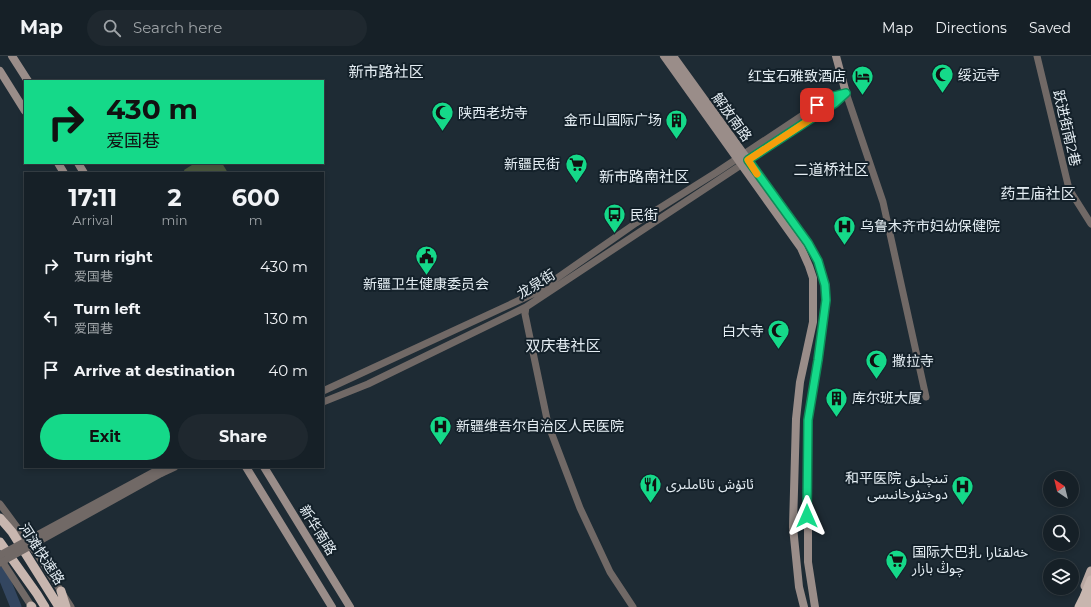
<!DOCTYPE html>
<meta charset="utf-8">
<style>
body{margin:0;font-family:Montserrat,"Noto Sans Arabic","Noto Sans SC",sans-serif;background:#1f282f;color:#f1f3f6;height:100vh;display:flex;flex-direction:column;font-size:15px;white-space:nowrap}
*{box-sizing:border-box;margin:0}
p{font-size:13px;color:#9ea3a7}
.icon{flex:none;width:22px;height:22px;fill:none;stroke:currentColor;stroke-width:2;stroke-linecap:round;stroke-linejoin:round}
.map{position:relative;flex:1;overflow:hidden}
.drawer{position:absolute;left:24px;top:116px;width:300px;height:296px;display:flex;flex-direction:column;background:#162027;border-radius:0px;box-shadow:0 2px 6px #0003,0 0 0 1px #353e44}
.drawer>*{flex:none}
.banner{position:absolute;left:24px;top:24px;width:300px;height:84px;border-radius:0px;box-shadow:0 2px 6px #0003,0 0 0 1px #353e44;background:#15d989;color:#111;overflow:hidden}
.needle{width:26px;rotate:325deg}
.tools{position:absolute;left:1043px;top:415px;display:grid;gap:8px}
.tools a{display:grid;place-items:center;width:36px;height:36px;border-radius:50%;background:#162027;box-shadow:0 2px 6px #0003,0 0 0 1px #353e44;font-size:20px}
.pin{position:absolute;display:grid;place-items:center;width:34px;height:34px;color:#fff;margin:-17px;border-radius:8px;box-shadow:0 2px 6px #0006}
.me{position:absolute;width:44px;margin:-22px;rotate:0deg;stroke-linejoin:round;filter:drop-shadow(0 0 3px #0008)}
.turn{display:flex;align-items:center;gap:14px;height:84px;padding:0 16px;font-size:18px}
.turn .icon{width:52px;height:52px;stroke-width:2.5}
.turn b{display:block;font-size:28px;line-height:34px}
.eta{display:flex;justify-content:space-evenly;align-items:center;height:68px;text-align:center}
.eta b{font-size:24px;font-weight:700;line-height:28px}
.cta{display:flex;gap:8px;margin-top:auto;padding:8px 16px}
.cta a{flex:1;height:46px;border-radius:24px;background:#15d989;color:#111;font-size:16px;font-weight:700;line-height:46px;text-align:center}
.cta a+a{background:#1f282f;color:#f1f3f6}
ul{padding:0;list-style:none}
li{display:flex;align-items:center;gap:12px;height:52px;padding:0 16px}
li div{flex:1}
li b{display:block;font-size:15px}
li em{font-style:normal}
header{display:flex;align-items:center;gap:24px;box-sizing:border-box;height:56px;padding:0 20px;background:#162027;border-bottom:1px solid #353e44}
header strong{font-size:19px}
nav{display:flex;gap:22px;margin-inline-start:auto;font-size:14px}
.search{width:280px;height:36px;background:#1f282f;display:flex;align-items:center;gap:10px;box-sizing:border-box;padding:0 14px;border-radius:22px;color:#9ea3a7;font-size:15px}
.map>svg:first-child{display:block}
.green{fill:#49573d}
.lines{fill:none;stroke-linecap:round;stroke-linejoin:round}
.river{stroke:#334660;stroke-width:11}
.tertiary{stroke:#716966;stroke-width:7}
.secondary{stroke:#9a8d89;stroke-width:8}
.primary{stroke:#baa9a3;stroke-width:9}
.trunk{stroke:#c8b6af;stroke-width:9}
.tertiary-bridge{stroke:#716966;stroke-width:7}
.route-casing{stroke:#0e8d59;stroke-width:10}
.route{stroke:#15d989;stroke-width:7}
.slow{stroke:#f59e0b;stroke-width:7}
.labels{text-anchor:middle;dominant-baseline:central;stroke-width:4;stroke-linejoin:round;paint-order:stroke}
.poi-label{font-size:14px;fill:#e4edf3;stroke:#14212a;text-anchor:start}
.street-label{font-size:14px;fill:#e4edf3;stroke:#14212a}
.neighbourhood-label{font-size:15px;fill:#e4edf3;stroke:#14212a}
</style>
<header>
<strong>Map</strong>
<div class="search"><svg class="icon" aria-label="search" viewBox="0 0 24 24"><circle cx="10" cy="10" r="6"/><path d="M15 15l6 6"/></svg>Search here</div>
<nav><a>Map</a><a>Directions</a><a>Saved</a></nav>
</header>
<div class="map">
<svg width="1091" height="551" viewBox="0 0 1091 551">
<rect width="100%" height="100%" fill="#1e2b34"/>
<path class="green" d="M 195,107 L 222,107 L 228,117 L 185,117 L 184,114 Z"/>
<g class="lines">
<path class="river" d="M 0,516 L 3,519 L 16,551"/>
<path class="tertiary" d="M 1037,0 L 1069,133 L 1091,168
M 846,37 L 883,146 L 926,341
M 526,251 L 525,258 L 548,368 L 580,452 L 610,516 L 633,551
M 323,335 L 537,236 L 636,167 L 717,116 L 830,41 L 845,38
M 323,346 L 368,328 L 526,251 L 835,47 L 846,37
M 162,417 L 175,411
M 0,448 L 39,501 L 71,551
M 0,502 L 32,551"/>
<path class="secondary" d="M 12,0 L 28,25
M 664,0 L 801,192 L 809,210 L 813,222 L 813,266 L 800,326 L 796,363 L 793,471 L 799,531 L 804,551
M 673,0 L 808,187 L 818,205 L 825,229 L 826,244 L 818,304 L 808,364 L 808,506 L 815,551
M 836,0 L 846,37
M 0,15 L 25,55
M 58,107 L 64,117
M 78,107 L 84,117
M 246,411 L 332,551
M 264,411 L 350,551"/>
<path class="primary" d="M 1085,530 L 1091,515"/>
<path class="trunk" d="M 0,462 L 12,476 L 59,551
M 0,486 L 37,538 L 45,551
M 61,535 L 66,551
M 31,550 L 32,551
M 1079,551 L 1084,541 L 1091,524
M 1087,551 L 1091,540"/>
<path class="tertiary-bridge" d="M 0,499 L 159,413
M 0,507 L 162,417"/>
</g>
<g class="lines">
<defs>
<path id="route" d="M 807,460 L 808,364 L 818,304 L 826,244 L 825,229 L 818,205 L 808,187 L 748,104 L 835,47 L 846,37 L 830,41 L 817,49"/>
</defs>
<use href="#route" class="route-casing"/>
<use href="#route" class="route"/>
<path class="slow" d="M 757,118 L 748,104 L 823,55"/>
</g>
<defs>
<symbol id="mosque-pin" viewBox="-11 -11 22 30"><path d="M0 17L-7.5 6A9.5 9.5 0 1 1 7.5 6Z" fill="#15d989" stroke="#14212a"/><path d="M3.5-4.9A6 6 0 1 0 3.5 4.9A5 5 0 1 1 3.5-4.9Z" fill="#111"/></symbol>
<symbol id="hotel-pin" viewBox="-11 -11 22 30"><path d="M0 17L-7.5 6A9.5 9.5 0 1 1 7.5 6Z" fill="#15d989" stroke="#14212a"/><path d="M-6-4.5h1.5V1H6V5H4.5V3h-9V5H-6ZM-4 0a1.8 1.8 0 1 1 3.6 0ZM.5 0V-2.5h3Q6-2.5 6 0Z" fill="#111"/></symbol>
<symbol id="building-pin" viewBox="-11 -11 22 30"><path d="M0 17L-7.5 6A9.5 9.5 0 1 1 7.5 6Z" fill="#15d989" stroke="#14212a"/><path d="M-4-6H4V6H1V3H-1V6H-4ZM-2.5-4.3h1.7v1.8h-1.7ZM.8-4.3h1.7v1.8H.8ZM-2.5-1h1.7V.8h-1.7ZM.8-1h1.7V.8H.8Z" fill="#111"/></symbol>
<symbol id="supermarket-pin" viewBox="-11 -11 22 30"><path d="M0 17L-7.5 6A9.5 9.5 0 1 1 7.5 6Z" fill="#15d989" stroke="#14212a"/><path d="M-6-5.5h2.5l.6 2H6L4.5 2H-2.5L-4.4-4H-6ZM-1.5 3.2a1.3 1.3 0 1 0 .1 0ZM3 3.2a1.3 1.3 0 1 0 .1 0Z" fill="#111"/></symbol>
<symbol id="bus-pin" viewBox="-11 -11 22 30"><path d="M0 17L-7.5 6A9.5 9.5 0 1 1 7.5 6Z" fill="#15d989" stroke="#14212a"/><path d="M-5-6H5V4H4V6H2V4H-2V6H-4V4H-5ZM-3.5-4V0h7V-4ZM-3.5 1.2v1.5H-2V1.2ZM2 1.2v1.5H3.5V1.2Z" fill="#111"/></symbol>
<symbol id="hospital-pin" viewBox="-11 -11 22 30"><path d="M0 17L-7.5 6A9.5 9.5 0 1 1 7.5 6Z" fill="#15d989" stroke="#14212a"/><path d="M-5-5h3v3.5h4V-5h3V5h-3V1.5h-4V5h-3Z" fill="#111"/></symbol>
<symbol id="civic-pin" viewBox="-11 -11 22 30"><path d="M0 17L-7.5 6A9.5 9.5 0 1 1 7.5 6Z" fill="#15d989" stroke="#14212a"/><path d="M-.6-6.5H3V-4.5H.6V-3L4-1V1h2V6H-6V1h2V-1L-.6-3ZM-1.2 2.5V6h2.4V2.5Z" fill="#111"/></symbol>
<symbol id="restaurant-pin" viewBox="-11 -11 22 30"><path d="M0 17L-7.5 6A9.5 9.5 0 1 1 7.5 6Z" fill="#15d989" stroke="#14212a"/><path d="M-5-6h1v4h1v-4h1v4h1v-4h1v5L-1.5 .5V6h-2V.5L-5-1ZM5-6V6H3V1.5H1.5Q1.5-4 5-6Z" fill="#111"/></symbol>
</defs>
<g fill-rule="evenodd">
<use href="#mosque-pin" x="930" y="6" width="25" height="34"/>
<use href="#hotel-pin" x="850" y="8" width="25" height="34"/>
<use href="#mosque-pin" x="430" y="44" width="25" height="34"/>
<use href="#building-pin" x="664" y="52" width="25" height="34"/>
<use href="#supermarket-pin" x="564" y="96" width="25" height="34"/>
<use href="#bus-pin" x="602" y="146" width="25" height="34"/>
<use href="#hospital-pin" x="832" y="158" width="25" height="34"/>
<use href="#civic-pin" x="414" y="188" width="25" height="34"/>
<use href="#mosque-pin" x="766" y="262" width="25" height="34"/>
<use href="#mosque-pin" x="864" y="292" width="25" height="34"/>
<use href="#building-pin" x="824" y="330" width="25" height="34"/>
<use href="#hospital-pin" x="428" y="358" width="25" height="34"/>
<use href="#restaurant-pin" x="638" y="416" width="25" height="34"/>
<use href="#hospital-pin" x="950" y="418" width="25" height="34"/>
<use href="#supermarket-pin" x="884" y="492" width="25" height="34"/>
</g>
<g class="labels">
<g class="poi-label">
<text x="958" y="19">绥远寺</text>
<text x="846" y="20" text-anchor="end">红宝石雅致酒店</text>
<text x="458" y="57">陕西老坊寺</text>
<text x="662" y="64" text-anchor="end">金币山国际广场</text>
<text x="560" y="108" text-anchor="end">新疆民街</text>
<text x="630" y="159">民街</text>
<text x="860" y="170">乌鲁木齐市妇幼保健院</text>
<text x="426" y="228" text-anchor="middle">新疆卫生健康委员会</text>
<text x="764" y="275" text-anchor="end">白大寺</text>
<text x="892" y="305">撒拉寺</text>
<text x="852" y="342">库尔班大厦</text>
<text x="456" y="370">新疆维吾尔自治区人民医院</text>
<text x="948" y="422" text-anchor="end">和平医院 تىنچلىق<tspan x="948" dy="16">دوختۇرخانىسى</tspan></text>
<text x="666" y="428">ئاتۇش تائاملىرى</text>
<text x="912" y="496">国际大巴扎 خەلقئارا<tspan x="912" dy="16">چوڭ بازار</tspan></text>
</g>
<g class="street-label">
<text transform="translate(732 61) rotate(54)">解放南路</text>
<text transform="translate(1067 72) rotate(77)">跃进街南2巷</text>
<text transform="translate(536 228) rotate(-32)">龙泉街</text>
<text transform="translate(318 474) rotate(58)">新华南路</text>
<text transform="translate(42 498) rotate(57)">河滩快速路</text>
</g>
<g class="neighbourhood-label">
<text x="386" y="15">新市路社区</text>
<text x="831" y="113">二道桥社区</text>
<text x="644" y="120">新市路南社区</text>
<text x="1038" y="137">药王庙社区</text>
<text x="563" y="289">双庆巷社区</text>
</g>
</g>
</svg>
<div class="tools">
<a><svg class="needle" viewBox="-14 -14 28 28"><path d="M0-13l5 13h-10z" fill="#e53935"/><path d="M0 13l5-13h-10z" fill="#9ea3a7"/></svg></a>
<a><svg class="icon" aria-label="search" viewBox="0 0 24 24"><circle cx="10" cy="10" r="6"/><path d="M15 15l6 6"/></svg></a>
<a><svg class="icon" aria-label="layers" viewBox="0 0 24 24"><path d="M12 4l9 5-9 5-9-5zM3 14l9 5 9-5"/></svg></a>
</div>
<div class="pin" style="left:817px;top:49px;background:#d93025"><svg class="icon" aria-label="arrive" viewBox="0 0 24 24"><path d="M6 21V4h12l-3 4 3 4H6"/></svg></div>
<svg class="me" style="left:807px;top:460px" viewBox="-20 -20 40 40"><path d="M0-17L14 15 0 8-14 15z" fill="#15d989" stroke="#fff" stroke-width="4"/></svg>
<div class="banner">
<div class="turn"><svg class="icon" aria-label="right" viewBox="0 0 24 24"><path d="M7 20v-9h11M14 6l5 5-5 5"/></svg><div><b>430 m</b>爱国巷</div></div>
</div>
<section class="drawer">
<div class="eta">
<div><b>17:11</b><p>Arrival</p></div>
<div><b>2</b><p>min</p></div>
<div><b>600</b><p>m</p></div>
</div>
<ul>
<li><svg class="icon" aria-label="right" viewBox="0 0 24 24"><path d="M7 20v-9h11M14 6l5 5-5 5"/></svg><div><b>Turn right</b><p>爱国巷</p></div><em>430 m</em></li>
<li><svg class="icon" aria-label="left" viewBox="0 0 24 24"><path d="M17 20v-9H6M10 6l-5 5 5 5"/></svg><div><b>Turn left</b><p>爱国巷</p></div><em>130 m</em></li>
<li><svg class="icon" aria-label="arrive" viewBox="0 0 24 24"><path d="M6 21V4h12l-3 4 3 4H6"/></svg><div><b>Arrive at destination</b></div><em>40 m</em></li>
</ul>
<div class="cta"><a>Exit</a><a>Share</a></div>
</section>
</div>
